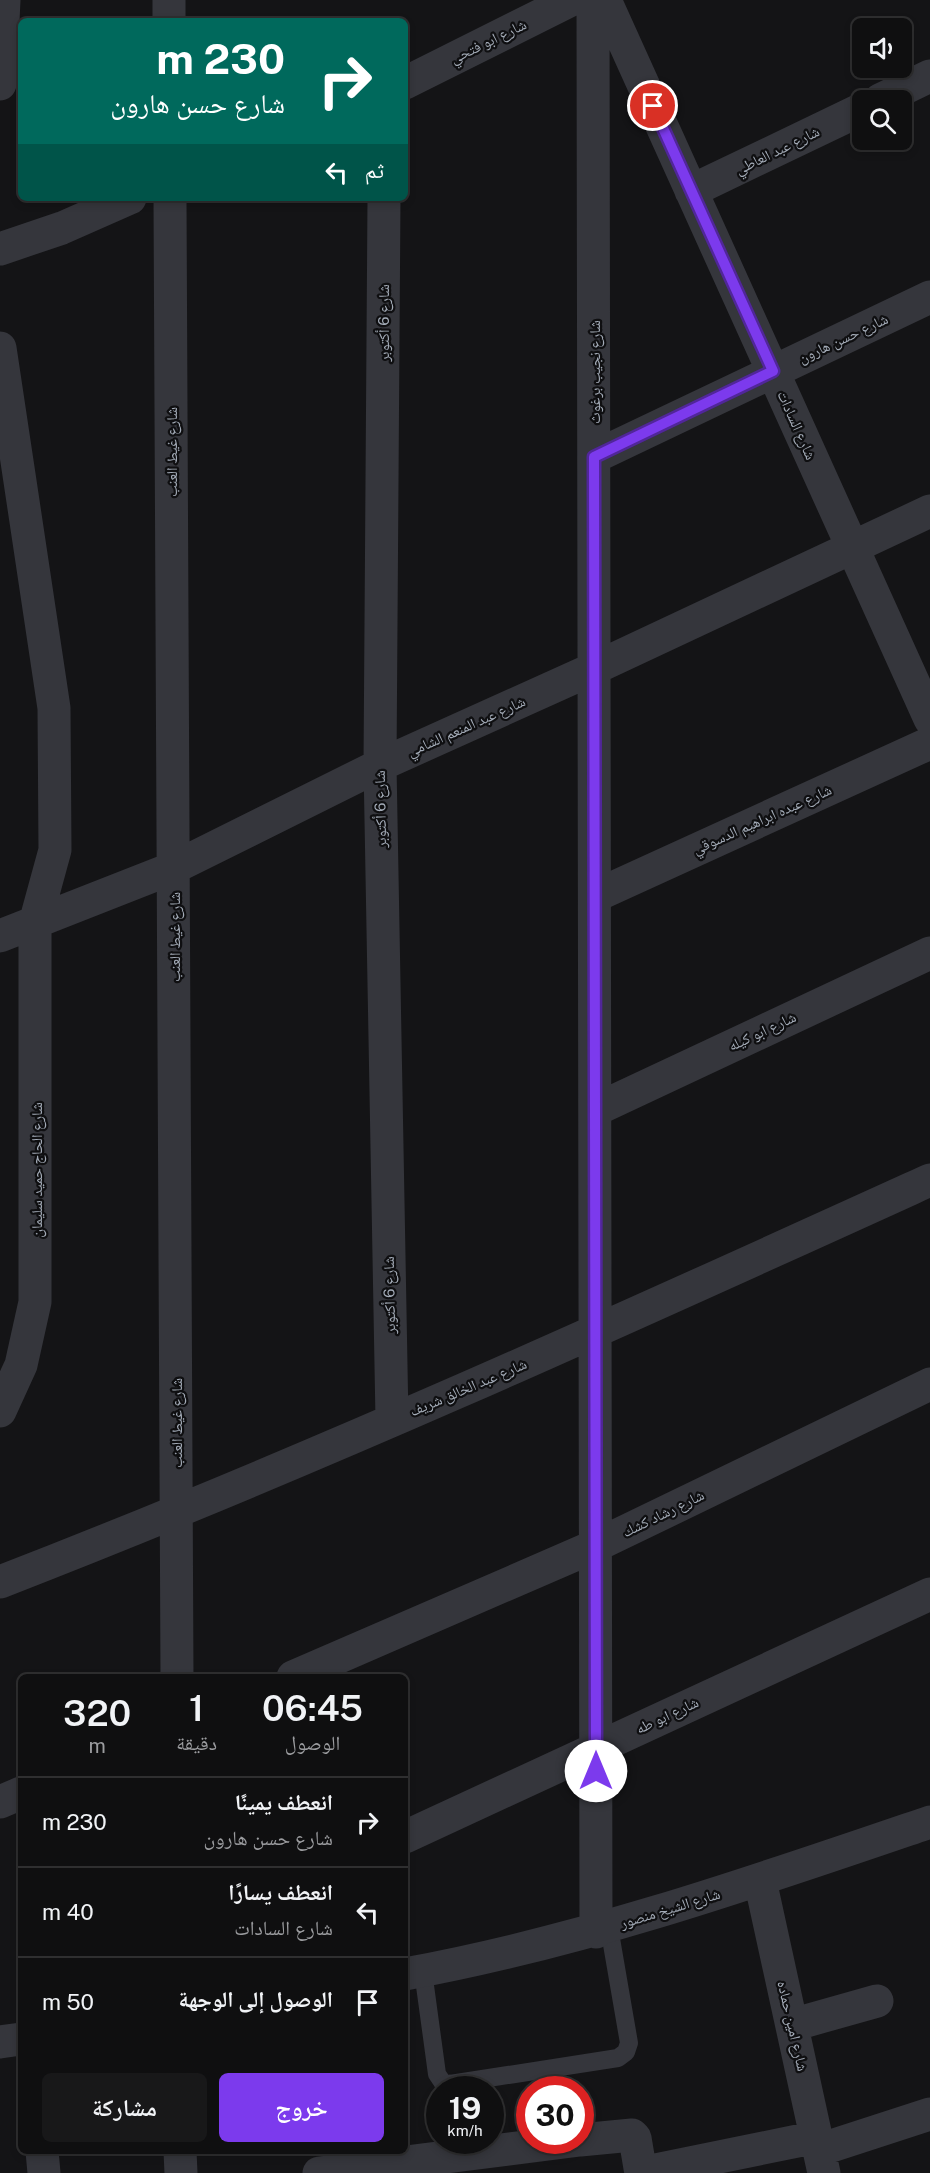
<!DOCTYPE html>
<html lang="ar">
<meta charset="utf-8">
<style>
body{margin:0;font-family:"Public Sans","Noto Naskh Arabic",sans-serif;background:#181819;color:#f1f3f6;direction:rtl;height:100vh;display:flex;flex-direction:column;font-size:22px;white-space:nowrap}
*{box-sizing:border-box;margin:0}
p{font-size:20px;color:#9b9c9f}
.icon{flex:none;width:33px;height:33px;fill:none;stroke:currentColor;stroke-width:2;stroke-linecap:round;stroke-linejoin:round}
.map{position:relative;flex:1;overflow:hidden;direction:ltr}
.drawer{position:absolute;left:18px;top:1674px;width:390px;height:480px;display:flex;flex-direction:column;background:#0f0f10;border-radius:9px;box-shadow:0 3px 9px #0003,0 0 0 2px #2f2f30;direction:rtl}
.drawer>*{flex:none}
.guide{position:absolute;left:18px;top:18px;width:390px;height:183px;border-radius:9px;box-shadow:0 3px 9px #0003,0 0 0 2px #2f2f30;direction:rtl;background:#00695c;color:#fff;overflow:hidden}
.buttons{position:absolute;left:852px;top:18px;display:grid;gap:12px}
.buttons a{display:grid;place-items:center;width:60px;height:60px;border-radius:9px;background:#0f0f10;box-shadow:0 3px 9px #0003,0 0 0 2px #2f2f30;font-size:30px}
.speed{position:absolute;left:426px;top:2076px;display:flex;gap:12px;font-size:30px;font-weight:700;text-align:center}
.speed>*{display:grid;place-content:center;width:78px;height:78px;border-radius:50%;background:#0f0f10;box-shadow:0 3px 9px #0003,0 0 0 2px #2f2f30;line-height:1}
.speed small{font-size:15px;font-weight:400}
.speed .limit{border:9px solid #d22;background:#fff;color:#111}
.pin{position:absolute;display:grid;place-items:center;width:51px;height:51px;color:#fff;margin:-26px;border:3px solid #fff;border-radius:50%;box-shadow:0 2px 6px #0007}
.me{position:absolute;width:66px;margin:-33px;rotate:0deg;stroke-linejoin:round;filter:drop-shadow(0 0 4px #0008)}
.turn{display:flex;align-items:center;gap:21px;height:126px;padding:0 24px;font-size:27px}
.turn .icon{width:78px;height:78px;stroke-width:2.5}
.turn b{display:block;font-size:42px;line-height:51px}
.then{display:flex;align-items:center;height:57px;padding:0 24px;background:#0003;gap:12px;font-size:22px}
.eta{display:flex;justify-content:space-evenly;align-items:center;height:102px;text-align:center}
.eta b{font-size:36px;font-weight:600;line-height:42px}
.button{display:flex;gap:12px;margin-top:auto;padding:12px 24px}
.button a{flex:1;height:69px;border-radius:9px;background:#7c3aed;color:#fff;font-size:24px;font-weight:600;line-height:69px;text-align:center}
.button a+a{background:#181819;color:#f1f3f6}
ul{padding:0;list-style:none}
li{display:flex;align-items:center;gap:18px;height:90px;padding:0 24px;border-top:2px solid #2f2f30}
li div{flex:1}
li b{display:block;font-size:22px}
li em{font-style:normal}
.map>svg:first-child{display:block}
.lines{fill:none;stroke-linecap:round;stroke-linejoin:round}
.service{stroke:#35363c;stroke-width:18}
.minor{stroke:#35363c;stroke-width:33}
.route-casing{stroke:#51269a;stroke-width:15}
.route{stroke:#7c3aed;stroke-width:10}
.labels{text-anchor:middle;dominant-baseline:central;stroke-width:4.5;stroke-linejoin:round;paint-order:stroke}
.street-label{font-size:15px;fill:#a4acb8;stroke:#0f0f11}
</style>
<div class="map">
<svg width="930" height="2173" viewBox="0 0 930 2173">
<rect width="100%" height="100%" fill="#141416"/>
<g class="lines">
<path class="service" d="M 423,1971 L 437,2074 L 443,2083 L 450,2084 L 618,2058 L 626,2052 L 629,2043 L 609,1927"/>
<path class="minor" d="M 169,0 L 169,21
M 593,0 L 596,1932
M 605,0 L 930,719
M 405,83 L 571,0
M 0,84 L 4,0
M 880,100 L 930,76
M 691,191 L 862,109
M 170,198 L 177,1677
M 384,198 L 380,765 L 392,1420
M 0,249 L 62,228 L 130,198
M 0,348 L 54,708 L 55,850 L 35,923 L 35,1302 L 21,1365 L 0,1411
M 594,457 L 930,297
M 595,896 L 930,743
M 0,936 L 173,868 L 380,765 L 595,668 L 930,511
M 595,1110 L 930,953
M 0,1582 C 315,1460 622,1320 930,1180
M 293,1677 L 595,1546 L 930,1384
M 0,1802 L 21,1793
M 405,1837 L 930,1594
M 760,1880 L 824,2173
M 405,1974 C 585,1941 757,1881 930,1822
M 792,2025 L 877,2001
M 0,2042 L 21,2039
M 580,2140 L 632,2135 L 635,2138 L 640,2168 L 646,2172 L 817,2137
M 819,2150 L 930,2114
M 42,2151 L 44,2173
M 180,2151 L 181,2173
M 319,2173 L 580,2140"/>
</g>
<g class="lines">
<defs>
<path id="route" d="M 596,1771 L 594,457 L 773,371 L 653,106"/>
</defs>
<use href="#route" class="route-casing"/>
<use href="#route" class="route"/>
</g>
<g class="labels">
<g class="street-label">
<text transform="translate(488 41) rotate(-26)">شارع ابو فتحي</text>
<text transform="translate(777 150) rotate(-26)">شارع عبد العاطي</text>
<text transform="translate(383 323) rotate(-90)">شارع 6 أكتوبر</text>
<text transform="translate(843 338) rotate(-25)">شارع حسن هارون</text>
<text transform="translate(594 372) rotate(-90)">شارع نجيب برغوث</text>
<text transform="translate(797 425) rotate(66)">شارع السادات</text>
<text transform="translate(171 452) rotate(-90)">شارع غيط العنب</text>
<text transform="translate(466 726) rotate(-24)">شارع عبد المنعم الشامي</text>
<text transform="translate(380 809) rotate(-91)">شارع 6 أكتوبر</text>
<text transform="translate(762 819) rotate(-24)">شارع عبده ابراهيم الدسوقي</text>
<text transform="translate(174 937) rotate(-90)">شارع غيط العنب</text>
<text transform="translate(762 1031) rotate(-25)">شارع ابو كيله</text>
<text transform="translate(36 1170) rotate(-90)">شارع الحاج حميد سليمان</text>
<text transform="translate(389 1295) rotate(-91)">شارع 6 أكتوبر</text>
<text transform="translate(468 1387) rotate(-23)">شارع عبد الخالق شريف</text>
<text transform="translate(176 1423) rotate(-90)">شارع غيط العنب</text>
<text transform="translate(663 1513) rotate(-26)">شارع رشاد كشك</text>
<text transform="translate(667 1715) rotate(-25)">شارع ابو طه</text>
<text transform="translate(670 1908) rotate(-17)">شارع الشيخ منصور</text>
<text transform="translate(793 2026) rotate(77)">شارع امين حماده</text>
</g>
</g>
</svg>
<div class="buttons">
<a><svg class="icon" aria-label="sound" viewBox="0 0 24 24"><path d="M4 9h4l5-4v14l-5-4H4zM17 9q2 3 0 6"/></svg></a>
<a><svg class="icon" aria-label="search" viewBox="0 0 24 24"><circle cx="10" cy="10" r="6"/><path d="M15 15l6 6"/></svg></a>
</div>
<div class="speed"><div>19<small>km/h</small></div><div class="limit">30</div></div>
<div class="pin" style="left:653px;top:106px;background:#d93025"><svg class="icon" aria-label="arrive" viewBox="0 0 24 24"><path d="M6 21V4h12l-3 4 3 4H6"/></svg></div>
<svg class="me" style="left:596px;top:1771px" viewBox="-20 -20 40 40"><circle r="19" fill="#fff"/><path d="M0-13L10 11 0 6-10 11z" fill="#7c3aed"/></svg>
<div class="guide">
<div class="turn"><svg class="icon" aria-label="right" viewBox="0 0 24 24"><path d="M7 20v-9h11M14 6l5 5-5 5"/></svg><div><b>230 m</b>شارع حسن هارون</div></div>
<div class="then">ثم<svg class="icon" aria-label="left" viewBox="0 0 24 24"><path d="M17 20v-9H6M10 6l-5 5 5 5"/></svg></div>
</div>
<section class="drawer">
<div class="eta">
<div><b>06:45</b><p>الوصول</p></div>
<div><b>1</b><p>دقيقة</p></div>
<div><b>320</b><p>m</p></div>
</div>
<ul>
<li><svg class="icon" aria-label="right" viewBox="0 0 24 24"><path d="M7 20v-9h11M14 6l5 5-5 5"/></svg><div><b>انعطف يمينًا</b><p>شارع حسن هارون</p></div><em>230 m</em></li>
<li><svg class="icon" aria-label="left" viewBox="0 0 24 24"><path d="M17 20v-9H6M10 6l-5 5 5 5"/></svg><div><b>انعطف يسارًا</b><p>شارع السادات</p></div><em>40 m</em></li>
<li><svg class="icon" aria-label="arrive" viewBox="0 0 24 24"><path d="M6 21V4h12l-3 4 3 4H6"/></svg><div><b>الوصول إلى الوجهة</b></div><em>50 m</em></li>
</ul>
<div class="button"><a>خروج</a><a>مشاركة</a></div>
</section>
</div>
